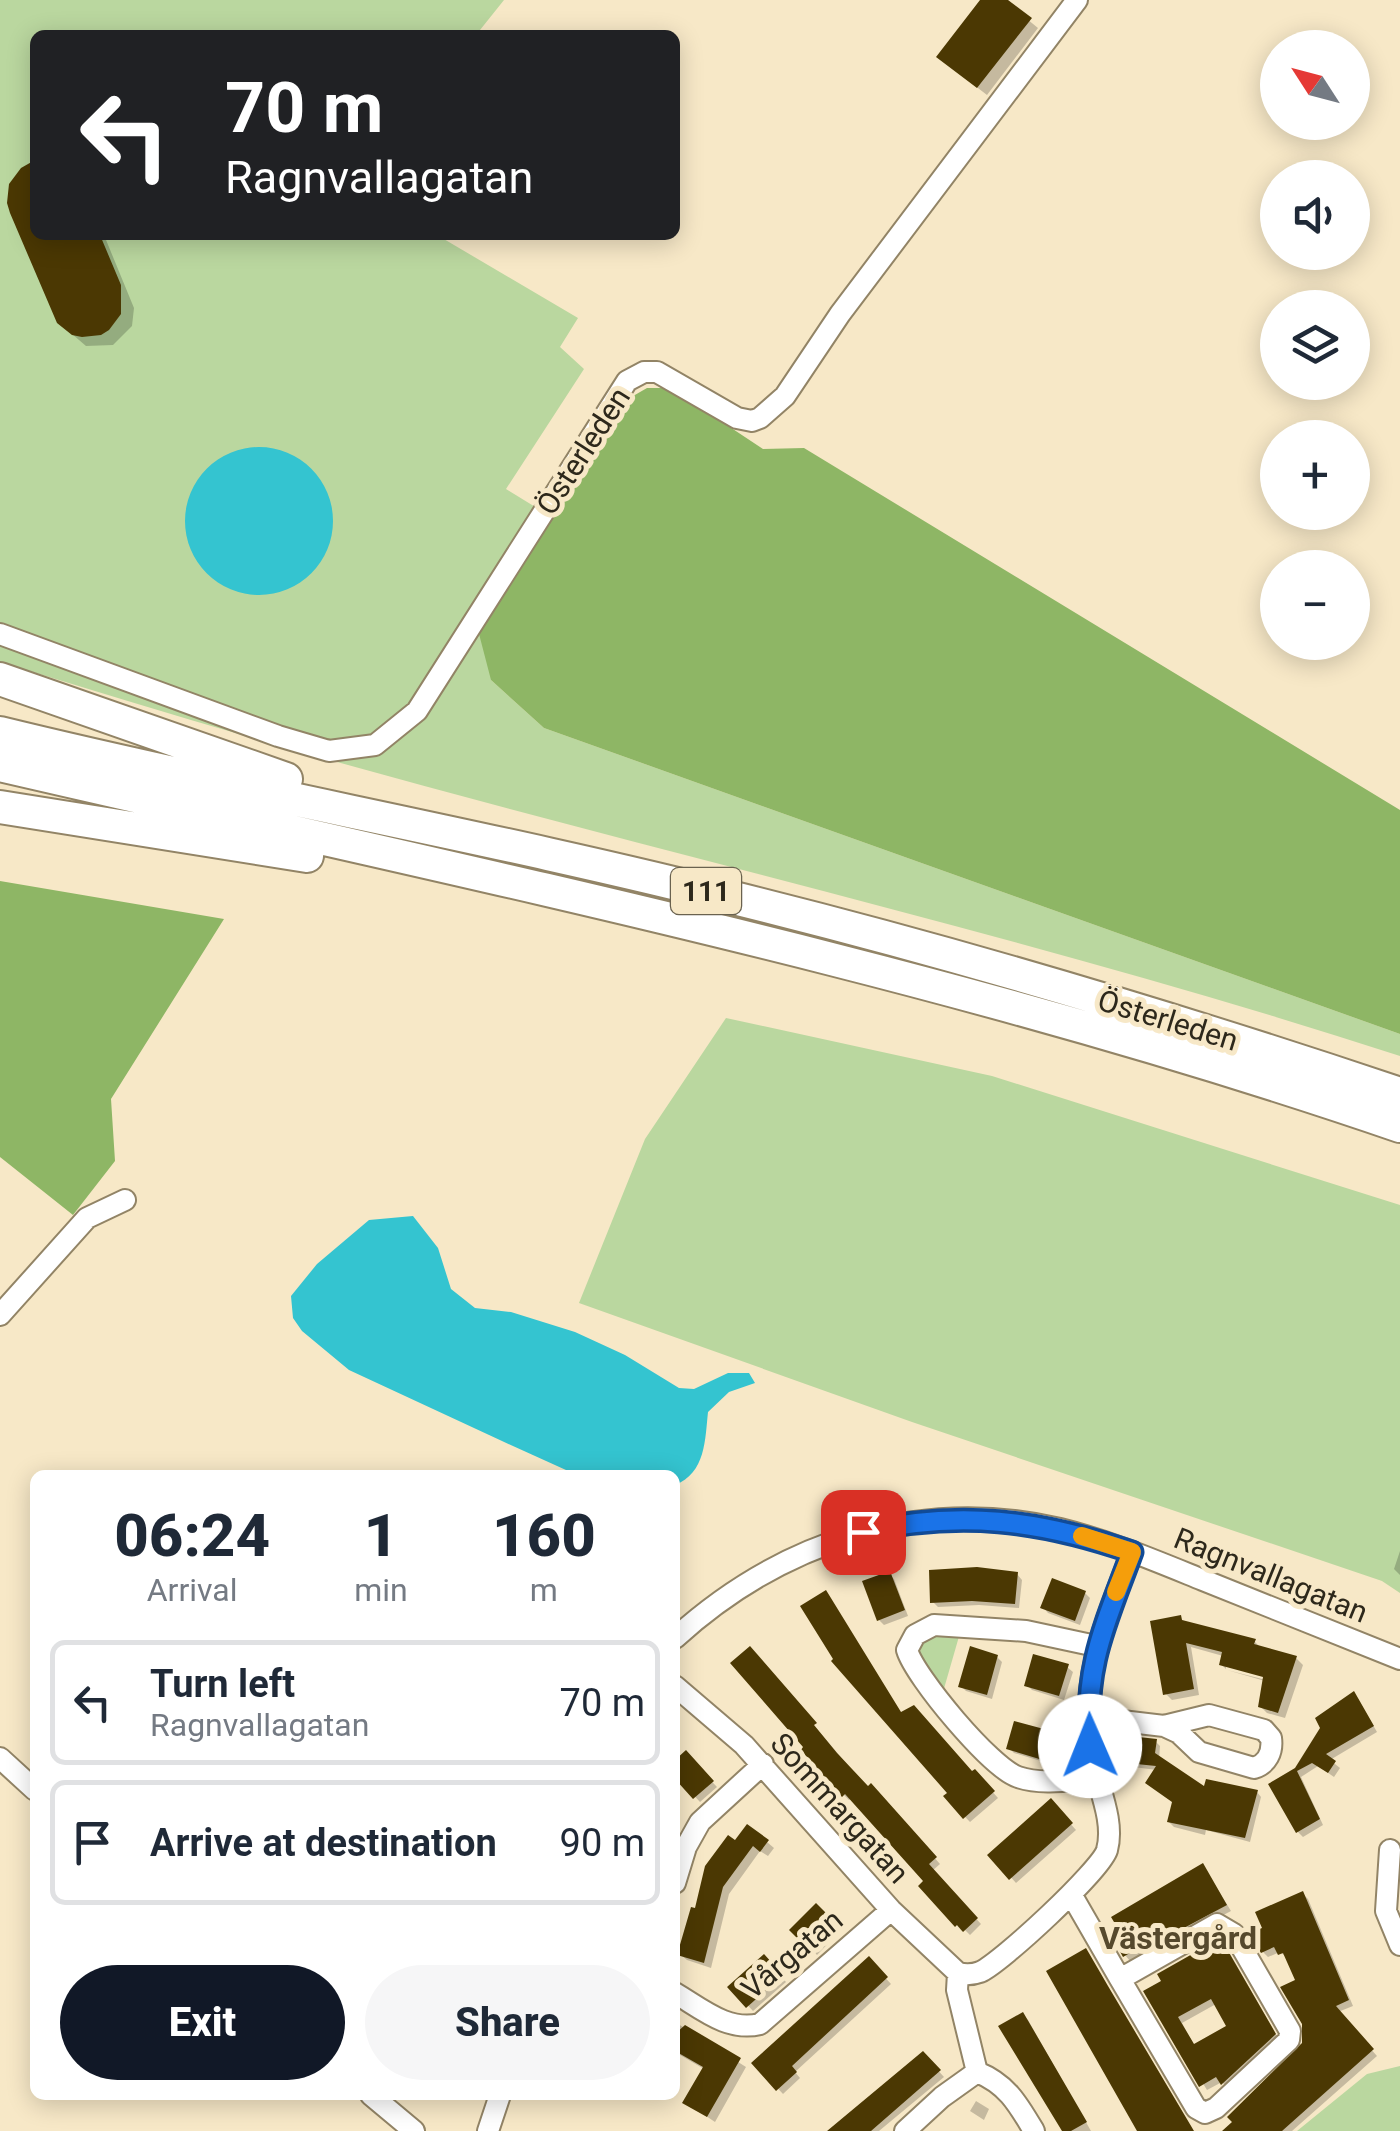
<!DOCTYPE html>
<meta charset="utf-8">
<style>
body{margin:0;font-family:Roboto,sans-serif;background:#f6f6f7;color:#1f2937;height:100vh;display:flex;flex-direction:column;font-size:38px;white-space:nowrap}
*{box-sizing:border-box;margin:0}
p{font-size:32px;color:#747a83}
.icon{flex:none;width:55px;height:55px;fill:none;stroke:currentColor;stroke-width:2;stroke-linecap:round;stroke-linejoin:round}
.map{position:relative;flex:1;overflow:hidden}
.side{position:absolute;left:30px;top:1470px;width:650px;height:630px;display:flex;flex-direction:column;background:#fff;border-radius:15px;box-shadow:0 5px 25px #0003}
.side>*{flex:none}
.top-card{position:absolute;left:30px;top:30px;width:650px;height:210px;border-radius:15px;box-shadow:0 5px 25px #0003;background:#202124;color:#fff;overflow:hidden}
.needle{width:65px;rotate:306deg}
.controls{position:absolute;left:1260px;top:30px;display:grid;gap:20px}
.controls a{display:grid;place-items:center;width:110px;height:110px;border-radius:50%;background:#fff;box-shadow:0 5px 25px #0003;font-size:50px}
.pin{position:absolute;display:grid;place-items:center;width:85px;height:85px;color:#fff;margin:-42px;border-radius:20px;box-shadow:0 5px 15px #0006}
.me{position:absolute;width:110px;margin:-55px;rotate:359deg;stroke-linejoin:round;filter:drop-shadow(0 0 8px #0008)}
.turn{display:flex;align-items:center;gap:35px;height:210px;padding:0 30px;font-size:45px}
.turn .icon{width:130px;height:130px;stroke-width:2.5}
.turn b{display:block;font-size:70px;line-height:85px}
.eta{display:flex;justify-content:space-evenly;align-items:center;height:170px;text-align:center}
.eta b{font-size:60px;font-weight:800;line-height:70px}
.primary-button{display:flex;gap:20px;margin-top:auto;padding:20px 30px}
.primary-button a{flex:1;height:115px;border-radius:60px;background:#111827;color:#fff;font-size:40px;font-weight:800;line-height:115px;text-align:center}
.primary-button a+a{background:#f6f6f7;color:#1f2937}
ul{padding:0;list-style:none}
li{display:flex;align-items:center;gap:30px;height:125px;margin:0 20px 15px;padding:0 10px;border:5px solid #e0e1e3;border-radius:15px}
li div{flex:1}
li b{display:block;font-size:38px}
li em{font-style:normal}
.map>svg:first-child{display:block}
.green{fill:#bad79f}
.forest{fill:#8eb665}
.water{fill:#34c4d0}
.shadow{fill:#0003;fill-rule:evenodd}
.building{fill:#4b3803;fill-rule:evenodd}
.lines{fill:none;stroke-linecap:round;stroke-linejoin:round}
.street-casing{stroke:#928466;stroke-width:24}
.primary-casing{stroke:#928466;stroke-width:36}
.street{stroke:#fff;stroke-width:20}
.primary{stroke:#fff;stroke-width:32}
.route-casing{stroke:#114b97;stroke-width:25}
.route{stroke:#1a73e8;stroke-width:18}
.slow{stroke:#f59e0b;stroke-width:18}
.labels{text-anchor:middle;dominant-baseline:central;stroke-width:10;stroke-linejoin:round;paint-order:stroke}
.shield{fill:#f7e8c7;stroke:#6a624f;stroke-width:2.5}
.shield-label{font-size:28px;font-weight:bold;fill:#2d281b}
.street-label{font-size:30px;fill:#2d281b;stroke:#f7e8c7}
.neighbourhood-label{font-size:32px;font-weight:bold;fill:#56492d;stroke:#f7e8c7}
</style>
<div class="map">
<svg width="1400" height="2131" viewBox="0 0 1400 2131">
<rect width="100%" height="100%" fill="#f7e8c7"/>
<path class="green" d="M 0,0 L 504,0 L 476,35 L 35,35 L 35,235 L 437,235 L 578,318 L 560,347 L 584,369 L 506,489 L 550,516 L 491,680 L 544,728 L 1400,1034 L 1400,1056 C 1037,938 665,855 298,751 C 198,723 99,692 0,662 Z
M 726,1018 L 992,1076 L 1400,1205 L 1400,1593 L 1382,1581 L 912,1422 L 579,1303 L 645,1139 Z
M 960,1633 L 943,1692 L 918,1658 L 923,1641 L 931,1634 Z
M 1400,2066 L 1400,2131 L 1297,2131 L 1367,2074 Z"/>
<path class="forest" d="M 647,388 L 671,388 L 763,449 L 804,448 L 1400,810 L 1400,1034 L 544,728 L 491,680 L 478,630 L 621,403 Z
M 0,881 L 224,919 L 111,1099 L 115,1161 L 73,1215 L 0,1157 Z"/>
<path class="water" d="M185 521a74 74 0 1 1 148 0a74 74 0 1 1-148 0Z
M 413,1216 L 438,1248 L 451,1289 L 475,1308 L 511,1312 L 575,1332 L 625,1355 L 679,1388 L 694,1389 L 728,1373 L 749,1373 L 755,1383 L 729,1392 L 708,1412 C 705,1439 706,1473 675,1485 L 675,1475 L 577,1475 L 502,1441 L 349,1370 L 302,1331 L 293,1318 L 291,1296 L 317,1264 L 369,1220 Z"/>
<path class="shadow" d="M 983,0 L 1004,0 L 1038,28 L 987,95 L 948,65 Z
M 35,165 L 35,235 L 104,235 L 134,308 L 132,326 L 113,345 L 86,346 L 72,334 L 9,203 Z
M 1400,1551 L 1400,1575 L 1394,1569 Z
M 889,1574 L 894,1579 L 908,1616 L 884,1625 L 879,1620 Z
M 1017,1574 L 1022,1580 L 1019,1608 L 979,1605 L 938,1607 L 933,1602 Z
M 1085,1593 L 1090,1598 L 1080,1625 L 1048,1613 L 1043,1607 Z
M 1180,1618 L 1186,1623 L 1254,1641 L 1262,1649 L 1296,1658 L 1303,1665 L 1285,1718 L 1267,1713 L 1260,1706 L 1265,1681 L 1227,1670 L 1274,1682 L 1276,1678 L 1226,1665 L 1226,1669 L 1221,1664 L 1223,1656 L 1191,1647 L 1199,1695 L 1172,1700 L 1165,1693 Z
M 749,1649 L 868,1789 L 876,1791 L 940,1864 L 932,1871 L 981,1924 L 970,1935 L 964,1929 L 962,1931 L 921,1886 L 927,1881 L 852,1798 L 849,1800 L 844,1795 L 807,1747 Z
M 997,1657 L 1002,1662 L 992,1699 L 966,1691 L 961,1686 Z
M 1067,1667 L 1073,1672 L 1064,1700 L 1032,1690 L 1027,1685 Z
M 1358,1699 L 1377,1732 L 1330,1760 L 1340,1768 L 1334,1777 L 1318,1766 L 1301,1777 L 1323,1825 L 1303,1837 L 1298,1832 L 1297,1770 Z
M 902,1714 L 972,1774 L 975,1772 L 998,1798 L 970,1822 L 946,1797 L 950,1793 Z
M 1053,1735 L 1058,1740 L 1051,1764 L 1014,1753 L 1009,1748 Z
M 1155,1741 L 1160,1746 L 1159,1759 L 1205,1790 L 1257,1792 L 1261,1797 L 1250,1842 L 1206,1830 L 1205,1835 L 1174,1827 L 1169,1822 L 1174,1802 L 1157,1770 L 1125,1766 L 1120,1761 Z
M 686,1754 L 717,1787 L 700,1802 L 675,1775 L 675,1764 Z
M 1051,1802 L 1076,1830 L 1016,1883 L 991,1855 Z
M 767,1842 L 774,1848 L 768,1856 L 760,1851 L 729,1894 L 711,1968 L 687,1960 L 680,1954 L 696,1912 L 736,1844 Z
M 1207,1872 L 1231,1911 L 1144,1957 L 1141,1954 L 1130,1961 L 1125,1955 Z
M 1303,1894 L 1308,1899 L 1353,2006 L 1338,2012 L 1377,2056 L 1292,2131 L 1226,2131 L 1305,2044 L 1298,1982 L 1288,1958 L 1280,1952 L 1268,1957 L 1263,1952 L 1265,1929 Z
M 816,1907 L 840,1931 L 817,1955 L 793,1930 Z
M 1229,1952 L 1279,2040 L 1228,2088 L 1222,2082 L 1207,2090 L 1147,1992 ZM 1216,2004 L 1230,2027 L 1195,2047 L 1182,2023 Z
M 764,1957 L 786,1982 L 753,2011 L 731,1987 Z
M 869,1960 L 891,1984 L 795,2072 L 800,2078 L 783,2094 L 754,2063 Z
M 1023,2015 L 1028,2020 L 1091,2131 L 1063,2131 Z
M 675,2022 L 746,2067 L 715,2122 L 685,2102 L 704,2069 L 675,2052 Z
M 923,2054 L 944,2077 L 879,2131 L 831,2131 Z
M 976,2101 L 989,2109 L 984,2120 L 970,2111 Z"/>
<path class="building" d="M 980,0 L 1008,0 L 1032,18 L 977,88 L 936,57 Z
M 35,160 L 35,235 L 100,235 L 121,285 L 121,314 L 109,330 L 101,335 L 82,337 L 72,335 L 57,323 L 10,213 L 7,203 L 9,184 L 21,168 Z
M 977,1567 L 1018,1572 L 1015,1604 L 972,1601 L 930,1603 L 929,1570 Z
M 890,1571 L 905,1610 L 877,1621 L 862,1581 Z
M 1052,1578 L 1086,1591 L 1075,1621 L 1040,1608 Z
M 826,1590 L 901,1712 L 914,1705 L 972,1771 L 975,1769 L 995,1791 L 963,1819 L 943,1796 L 947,1793 L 831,1661 L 833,1659 L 800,1606 Z
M 1181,1615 L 1182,1620 L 1256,1639 L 1254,1644 L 1297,1656 L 1278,1713 L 1258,1707 L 1263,1677 L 1219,1665 L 1222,1652 L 1186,1643 L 1194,1689 L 1163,1695 L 1150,1621 Z
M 750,1646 L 817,1723 L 814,1725 L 837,1753 L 868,1786 L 871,1783 L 937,1857 L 929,1864 L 978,1918 L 963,1932 L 957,1925 L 955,1927 L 918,1886 L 923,1881 L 845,1794 L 842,1797 L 824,1777 L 801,1750 L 803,1747 L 730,1663 Z
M 970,1646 L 998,1655 L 987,1695 L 958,1687 Z
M 1033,1654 L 1069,1664 L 1059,1696 L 1024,1686 Z
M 1354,1691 L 1374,1726 L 1326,1754 L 1336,1761 L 1328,1773 L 1312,1763 L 1297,1771 L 1320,1819 L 1296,1833 L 1268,1784 L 1295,1768 L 1320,1728 L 1315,1718 Z
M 1014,1721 L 1055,1732 L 1046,1761 L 1006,1749 Z
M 1120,1735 L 1157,1739 L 1155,1753 L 1204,1786 L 1206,1779 L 1258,1790 L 1245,1838 L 1167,1822 L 1172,1802 L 1145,1783 L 1156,1766 L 1117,1762 Z
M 686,1750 L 714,1781 L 693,1799 L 675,1779 L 675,1760 Z
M 1051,1798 L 1073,1823 L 1009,1880 L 987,1855 Z
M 747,1824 L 769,1840 L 760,1852 L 753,1846 L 723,1887 L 704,1963 L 677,1955 L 691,1907 L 695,1908 L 705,1866 L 728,1835 L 735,1840 Z
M 1203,1863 L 1227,1905 L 1137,1953 L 1135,1950 L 1123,1957 L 1112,1937 L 1120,1932 L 1111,1917 Z
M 1303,1891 L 1349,2000 L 1336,2006 L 1374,2049 L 1282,2131 L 1222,2131 L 1232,2122 L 1227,2117 L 1302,2043 L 1302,2024 L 1280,1987 L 1295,1980 L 1283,1953 L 1278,1955 L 1274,1947 L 1261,1953 L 1249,1933 L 1262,1928 L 1255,1912 Z
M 816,1903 L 837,1924 L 810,1951 L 789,1930 Z
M 1217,1940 L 1224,1944 L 1276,2034 L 1221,2085 L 1216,2077 L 1199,2087 L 1143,1991 L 1161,1981 L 1157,1974 ZM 1211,1999 L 1226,2026 L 1194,2044 L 1178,2017 Z
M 1086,1948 L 1108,1986 L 1194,2131 L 1137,2131 L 1046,1971 Z
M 764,1954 L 783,1975 L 746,2008 L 727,1987 Z
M 869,1956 L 888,1977 L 792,2066 L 797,2072 L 776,2091 L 751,2063 Z
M 1023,2012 L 1087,2122 L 1071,2131 L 1062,2131 L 998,2026 Z
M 685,2025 L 741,2058 L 707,2117 L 682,2103 L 703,2067 L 675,2051 L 675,2034 Z
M 923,2051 L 941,2070 L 871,2131 L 827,2131 Z"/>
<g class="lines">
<defs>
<path id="street" d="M 0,634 L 278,736 L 329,751 L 375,745 L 417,711 L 627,381 L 644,372 L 657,372 L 737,418 L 752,421 L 760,418 L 785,396 L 840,314 L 1077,0
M 0,1315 L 87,1218 L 125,1200
M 675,1638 C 781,1542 918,1496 1060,1529 C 1109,1541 1156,1561 1203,1580 C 1268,1606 1334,1632 1400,1659
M 675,1686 L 744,1745 L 891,1910 L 958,1973 C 966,1975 972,1975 980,1972 C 1001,1963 1101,1870 1107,1850 C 1116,1817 1093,1778 1090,1745 C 1082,1672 1107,1618 1132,1552
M 1088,1717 L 1164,1726 L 1179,1733 L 1199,1752 L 1254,1768 C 1267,1764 1273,1752 1271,1738 L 1264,1730 L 1209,1715 L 1164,1726
M 0,1758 L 35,1790
M 1096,1779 C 1072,1780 1041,1785 1018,1777 C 991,1768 915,1677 907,1650 L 915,1635 L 934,1625 L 1026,1631 L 1096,1646
M 1390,1850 L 1386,1911 L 1400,1945
M 675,1883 L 686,1847 L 700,1822 L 763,1764
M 1071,1894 L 1120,1979 L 1217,1924 L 1234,1934 L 1290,2031 L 1289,2040 L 1216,2108 L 1205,2113 L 1196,2108 L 1120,1979
M 958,1973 L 957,1990 L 977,2072
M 675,1993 C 702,2009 728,2032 760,2024 L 891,1910
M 977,2072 C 1007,2084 1018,2104 1034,2131
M 371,2095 L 414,2131
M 488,2131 L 500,2095
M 905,2131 L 942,2097 L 977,2072"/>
<path id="primary" d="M 0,679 L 286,779
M 0,733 C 248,794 499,838 746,901 C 967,956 1185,1022 1400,1094
M 0,765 C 470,874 943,969 1400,1126
M 0,807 L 307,856"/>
</defs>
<use href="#street" class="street-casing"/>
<use href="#primary" class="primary-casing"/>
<use href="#street" class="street"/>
<use href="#primary" class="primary"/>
</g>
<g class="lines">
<defs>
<path id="route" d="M 863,1532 C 959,1510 1039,1520 1132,1552 C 1105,1626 1084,1665 1090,1746"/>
</defs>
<use href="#route" class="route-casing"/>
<use href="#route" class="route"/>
<path class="slow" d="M 1082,1536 L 1132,1552 L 1116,1592"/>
</g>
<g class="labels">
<rect class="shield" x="671" y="868" width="70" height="46" rx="8"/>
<g class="shield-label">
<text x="706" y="891">111</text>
</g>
<g class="street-label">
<text transform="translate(583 451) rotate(-57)">Österleden</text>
<text transform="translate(1168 1020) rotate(17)">Österleden</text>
<text transform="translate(1271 1575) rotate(22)">Ragnvallagatan</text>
<text transform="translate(840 1808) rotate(48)">Sommargatan</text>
<text transform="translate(792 1954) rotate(-40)">Vårgatan</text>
</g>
<g class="neighbourhood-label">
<text x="1178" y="1938">Västergård</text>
</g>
</g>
</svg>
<div class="controls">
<a><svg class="needle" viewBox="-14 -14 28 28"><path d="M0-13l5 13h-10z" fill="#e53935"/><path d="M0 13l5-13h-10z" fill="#747a83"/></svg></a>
<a><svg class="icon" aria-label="sound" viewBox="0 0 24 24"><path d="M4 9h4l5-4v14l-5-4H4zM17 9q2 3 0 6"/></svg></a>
<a><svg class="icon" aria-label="layers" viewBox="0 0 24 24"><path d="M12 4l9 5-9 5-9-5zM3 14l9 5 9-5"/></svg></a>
<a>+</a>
<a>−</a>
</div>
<div class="pin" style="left:863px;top:1532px;background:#d93025"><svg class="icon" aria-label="arrive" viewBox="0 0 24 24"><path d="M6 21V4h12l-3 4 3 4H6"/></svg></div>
<svg class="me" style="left:1090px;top:1746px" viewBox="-20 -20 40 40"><circle r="19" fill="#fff"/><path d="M0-13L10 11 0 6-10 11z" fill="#1a73e8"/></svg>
<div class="top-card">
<div class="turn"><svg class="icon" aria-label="left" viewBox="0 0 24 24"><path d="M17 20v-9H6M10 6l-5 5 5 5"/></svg><div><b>70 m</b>Ragnvallagatan</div></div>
</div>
<section class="side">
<div class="eta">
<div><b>06:24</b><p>Arrival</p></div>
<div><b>1</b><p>min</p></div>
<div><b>160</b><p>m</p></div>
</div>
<ul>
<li><svg class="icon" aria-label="left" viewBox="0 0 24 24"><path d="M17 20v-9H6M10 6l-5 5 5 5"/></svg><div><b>Turn left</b><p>Ragnvallagatan</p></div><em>70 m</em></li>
<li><svg class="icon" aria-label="arrive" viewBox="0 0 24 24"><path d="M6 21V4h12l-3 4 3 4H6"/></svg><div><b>Arrive at destination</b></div><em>90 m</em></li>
</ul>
<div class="primary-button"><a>Exit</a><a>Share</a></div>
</section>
</div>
